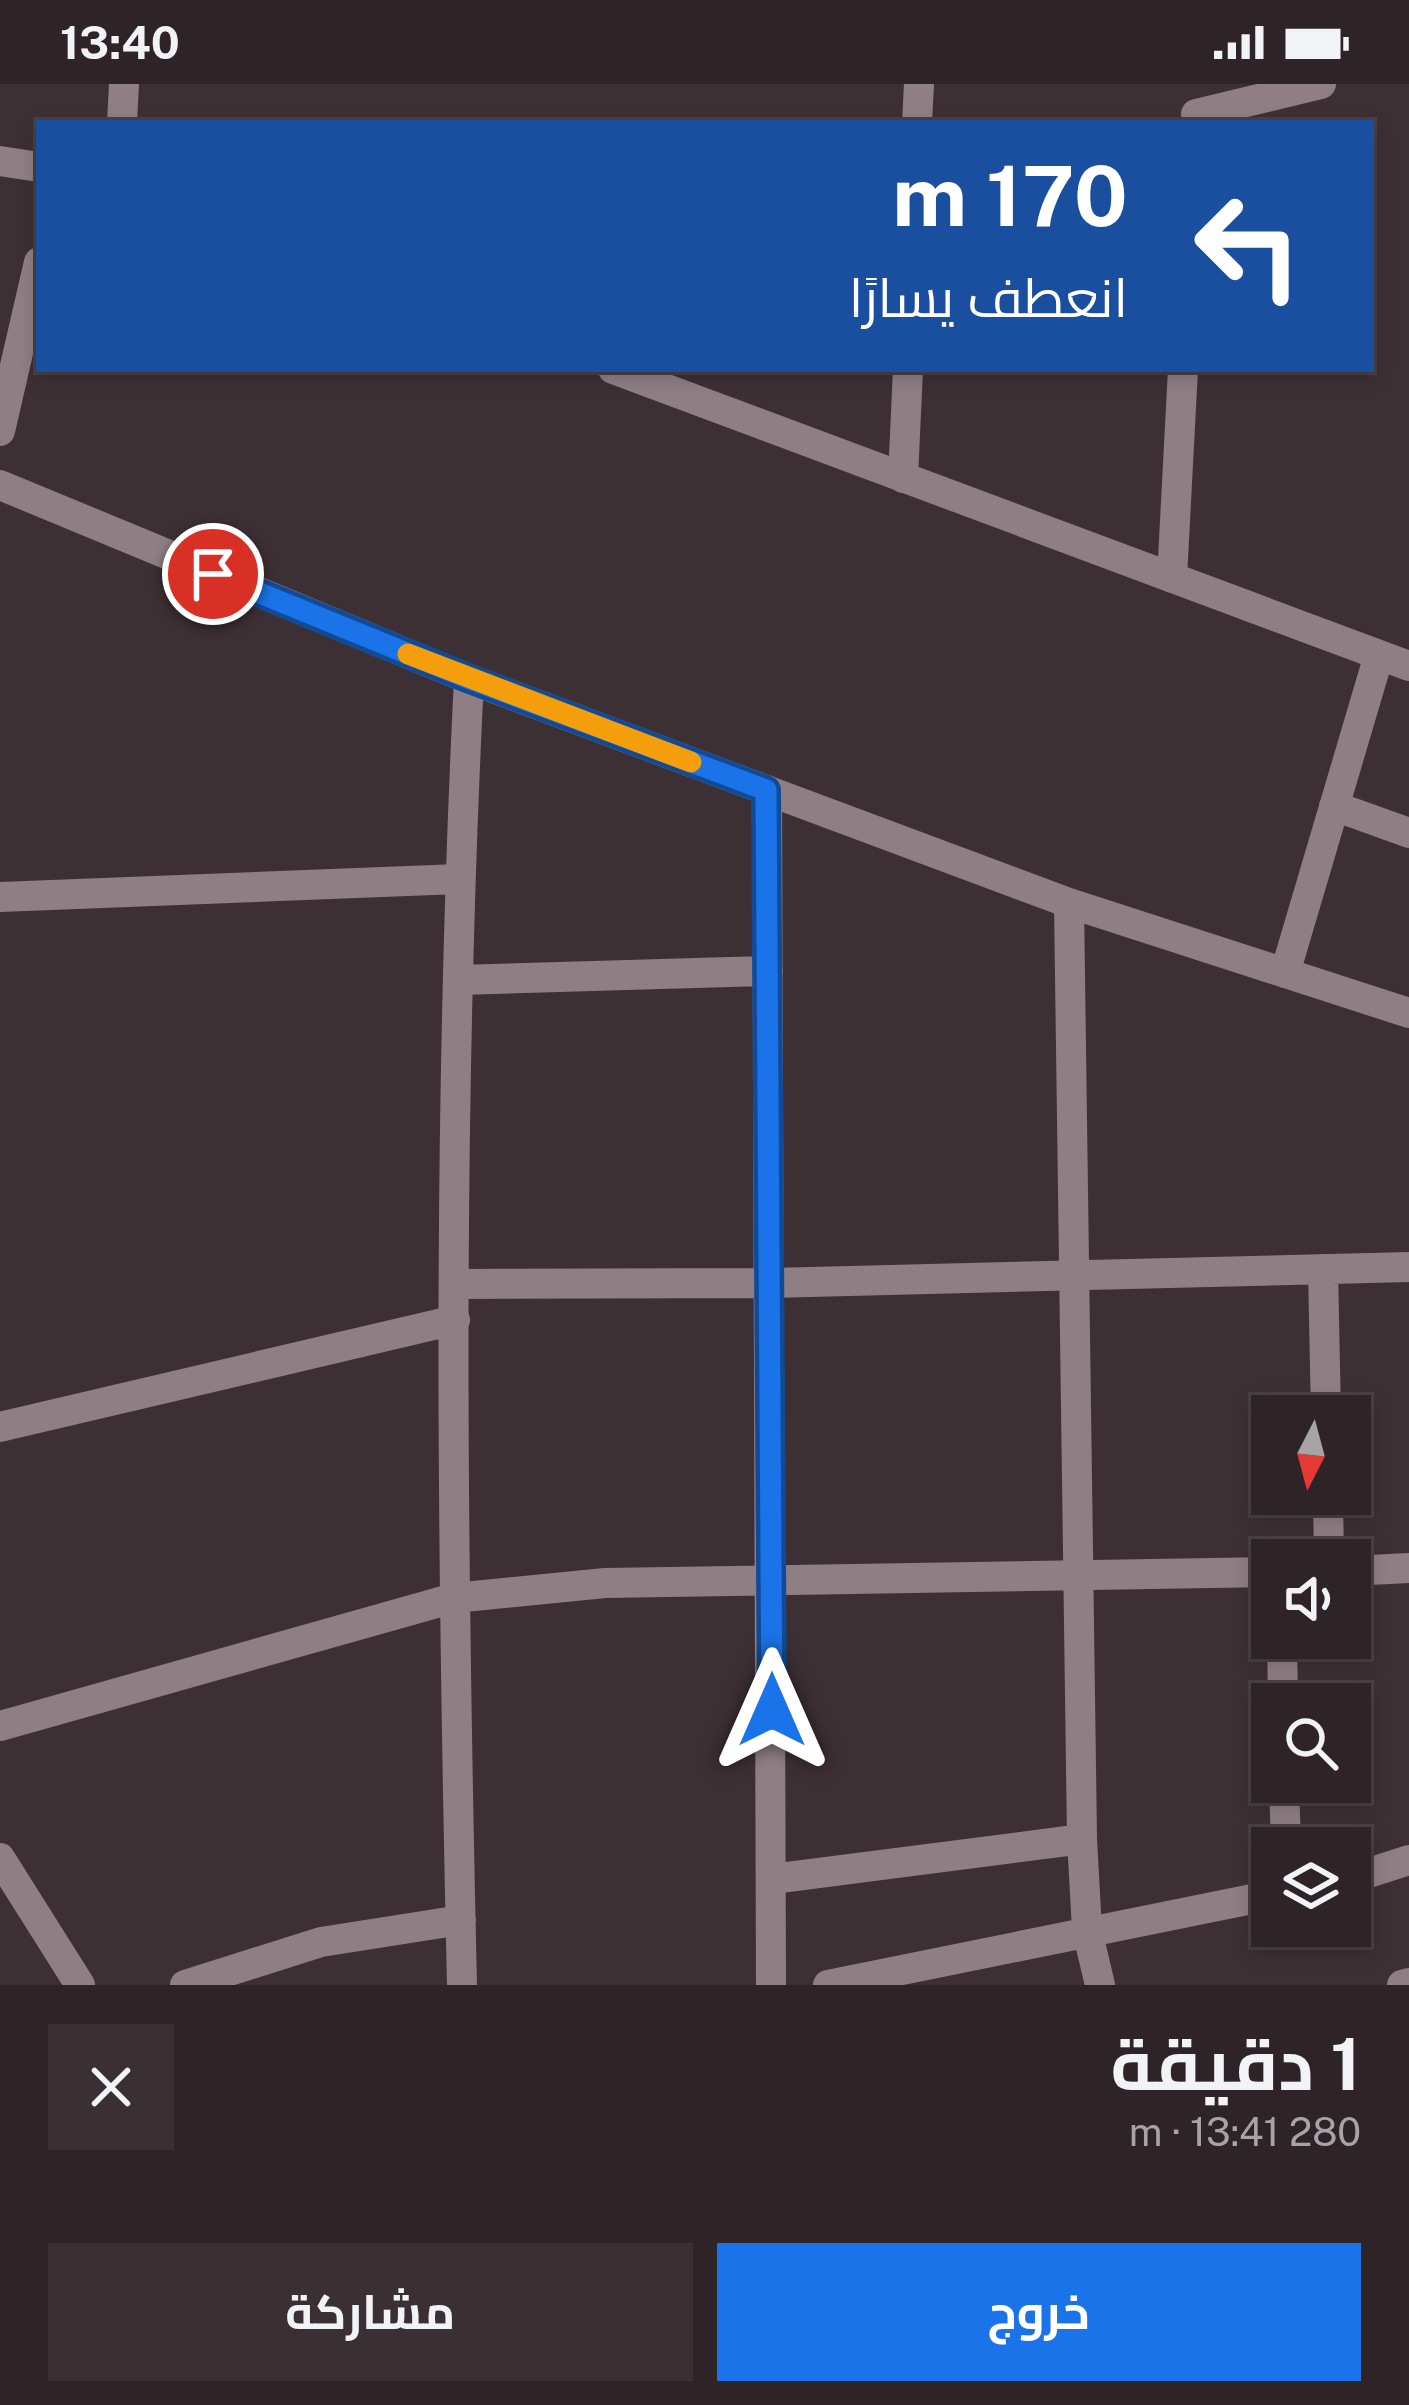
<!DOCTYPE html>
<html lang="ar">
<meta charset="utf-8">
<style>
body{margin:0;font-family:"Public Sans",Cairo,sans-serif;background:#3a3034;color:#f1f3f6;direction:rtl;height:100vh;display:flex;flex-direction:column;font-size:45px;white-space:nowrap}
*{box-sizing:border-box;margin:0}
p{font-size:39px;color:#a7a4a8}
.icon{flex:none;width:66px;height:66px;fill:none;stroke:currentColor;stroke-width:2;stroke-linecap:round;stroke-linejoin:round}
.map{position:relative;height:1901px;overflow:hidden;direction:ltr}
.side{display:flex;flex-direction:column;background:#2e2428;flex:1}
.side>*{flex:none}
.guide{position:absolute;left:36px;top:36px;width:1338px;height:252px;border-radius:0px;box-shadow:0 6px 18px #0003,0 0 0 3px #494145;direction:rtl;background:#1a4fa0;color:#fff;overflow:hidden}
.needle{width:78px;rotate:186deg}
.controls{position:absolute;left:1251px;top:1311px;display:grid;gap:24px}
.controls a{display:grid;place-items:center;width:120px;height:120px;border-radius:0px;background:#2e2428;box-shadow:0 6px 18px #0003,0 0 0 3px #494145;font-size:60px}
.pin{position:absolute;display:grid;place-items:center;width:102px;height:102px;color:#fff;margin:-51px;border:6px solid #fff;border-radius:50%;box-shadow:0 3px 12px #0007}
.me{position:absolute;width:132px;margin:-66px;rotate:0deg;stroke-linejoin:round;filter:drop-shadow(0 0 9px #0008)}
.turn{display:flex;align-items:center;gap:42px;height:252px;padding:0 48px;font-size:54px}
.turn .icon{width:156px;height:156px;stroke-width:2.5}
.turn b{display:block;font-size:84px;line-height:102px}
.round{display:grid;place-items:center;flex:none;width:126px;height:126px;border-radius:0px;background:#3a3034}
.summary{display:flex;align-items:center;justify-content:space-between;height:204px;padding:0 48px}
h1{font-size:72px;font-weight:700;line-height:90px}
.cta{display:flex;gap:24px;margin-top:auto;padding:24px 48px}
.cta a{flex:1;height:138px;border-radius:0px;background:#1a73e8;color:#fff;font-size:48px;font-weight:700;line-height:138px;text-align:center}
.cta a+a{background:#3a3034;color:#f1f3f6}
.status{display:flex;justify-content:space-between;align-items:center;height:84px;padding:0 60px;background:#2e2428;direction:ltr}
.status svg{height:33px;fill:currentColor}
.map>svg:first-child{display:block}
.lines{fill:none;stroke-linecap:round;stroke-linejoin:round}
.minor{stroke:#8f7f85;stroke-width:30}
.route-casing{stroke:#114b97;stroke-width:30}
.route{stroke:#1a73e8;stroke-width:21}
.slow{stroke:#f59e0b;stroke-width:21}
</style>
<div class="status"><b>13:40</b><svg viewBox="0 0 49 12"><path d="M0 12V9h3v3zM5 12V6h3v6zM10 12V3h3v9zM15 12V0h3v12zM26 1h20v11H26zM47 4h2v5h-2z"/></svg></div>
<div class="map">
<svg width="1409" height="1901" viewBox="0 0 1409 1901">
<rect width="100%" height="100%" fill="#3d3035"/>
<g class="lines">
<path class="minor" d="M 1196,30 L 1321,0
M 122,39 L 124,0
M 917,39 L 919,0
M 0,77 L 39,83
M 613,285 L 1409,582
M 0,347 L 39,178
M 903,394 L 908,285
M 0,401 L 469,595 L 1069,819 L 1409,929
M 1172,494 L 1183,285
M 767,706 L 771,1901
M 1334,722 L 1409,749
M 0,813 L 459,795
M 1069,819 L 1082,1755 L 1087,1846 L 1100,1901
M 1285,889 L 1379,571
M 458,896 L 768,887
M 1323,1185 L 1326,1332
M 455,1200 L 770,1199 L 1409,1183
M 0,1343 L 455,1236
M 1328,1410 L 1329,1476
M 1350,1487 L 1409,1484
M 1282,1554 L 1283,1620
M 0,1642 L 454,1514 L 605,1499 L 1272,1488
M 1284,1698 L 1286,1764
M 0,1774 L 80,1901
M 772,1795 L 1082,1755
M 1350,1795 L 1409,1776
M 185,1901 L 321,1858 L 461,1836
M 462,1901 C 452,1466 447,1030 469,595
M 828,1901 L 1272,1811
M 1402,1901 L 1409,1899"/>
</g>
<g class="lines">
<defs>
<path id="route" d="M 213,490 L 470,595 L 766,706 L 772,1626"/>
</defs>
<use href="#route" class="route-casing"/>
<use href="#route" class="route"/>
<path class="slow" d="M 408,570 L 691,678"/>
</g>
</svg>
<div class="controls">
<a><svg class="needle" viewBox="-14 -14 28 28"><path d="M0-13l5 13h-10z" fill="#e53935"/><path d="M0 13l5-13h-10z" fill="#a7a4a8"/></svg></a>
<a><svg class="icon" aria-label="sound" viewBox="0 0 24 24"><path d="M4 9h4l5-4v14l-5-4H4zM17 9q2 3 0 6"/></svg></a>
<a><svg class="icon" aria-label="search" viewBox="0 0 24 24"><circle cx="10" cy="10" r="6"/><path d="M15 15l6 6"/></svg></a>
<a><svg class="icon" aria-label="layers" viewBox="0 0 24 24"><path d="M12 4l9 5-9 5-9-5zM3 14l9 5 9-5"/></svg></a>
</div>
<div class="pin" style="left:213px;top:490px;background:#d93025"><svg class="icon" aria-label="arrive" viewBox="0 0 24 24"><path d="M6 21V4h12l-3 4 3 4H6"/></svg></div>
<svg class="me" style="left:772px;top:1626px" viewBox="-20 -20 40 40"><path d="M0-17L14 15 0 8-14 15z" fill="#1a73e8" stroke="#fff" stroke-width="4"/></svg>
<div class="guide">
<div class="turn"><svg class="icon" aria-label="left" viewBox="0 0 24 24"><path d="M17 20v-9H6M10 6l-5 5 5 5"/></svg><div><b>170 m</b>انعطف يسارًا</div></div>
</div>
</div>
<section class="side">
<div class="summary"><div><h1>1 دقيقة</h1><p>280 m · 13:41</p></div><a class="round"><svg class="icon" aria-label="close" viewBox="0 0 24 24"><path d="M6 6l12 12M18 6L6 18"/></svg></a></div>
<div class="cta"><a>خروج</a><a>مشاركة</a></div>
</section>
